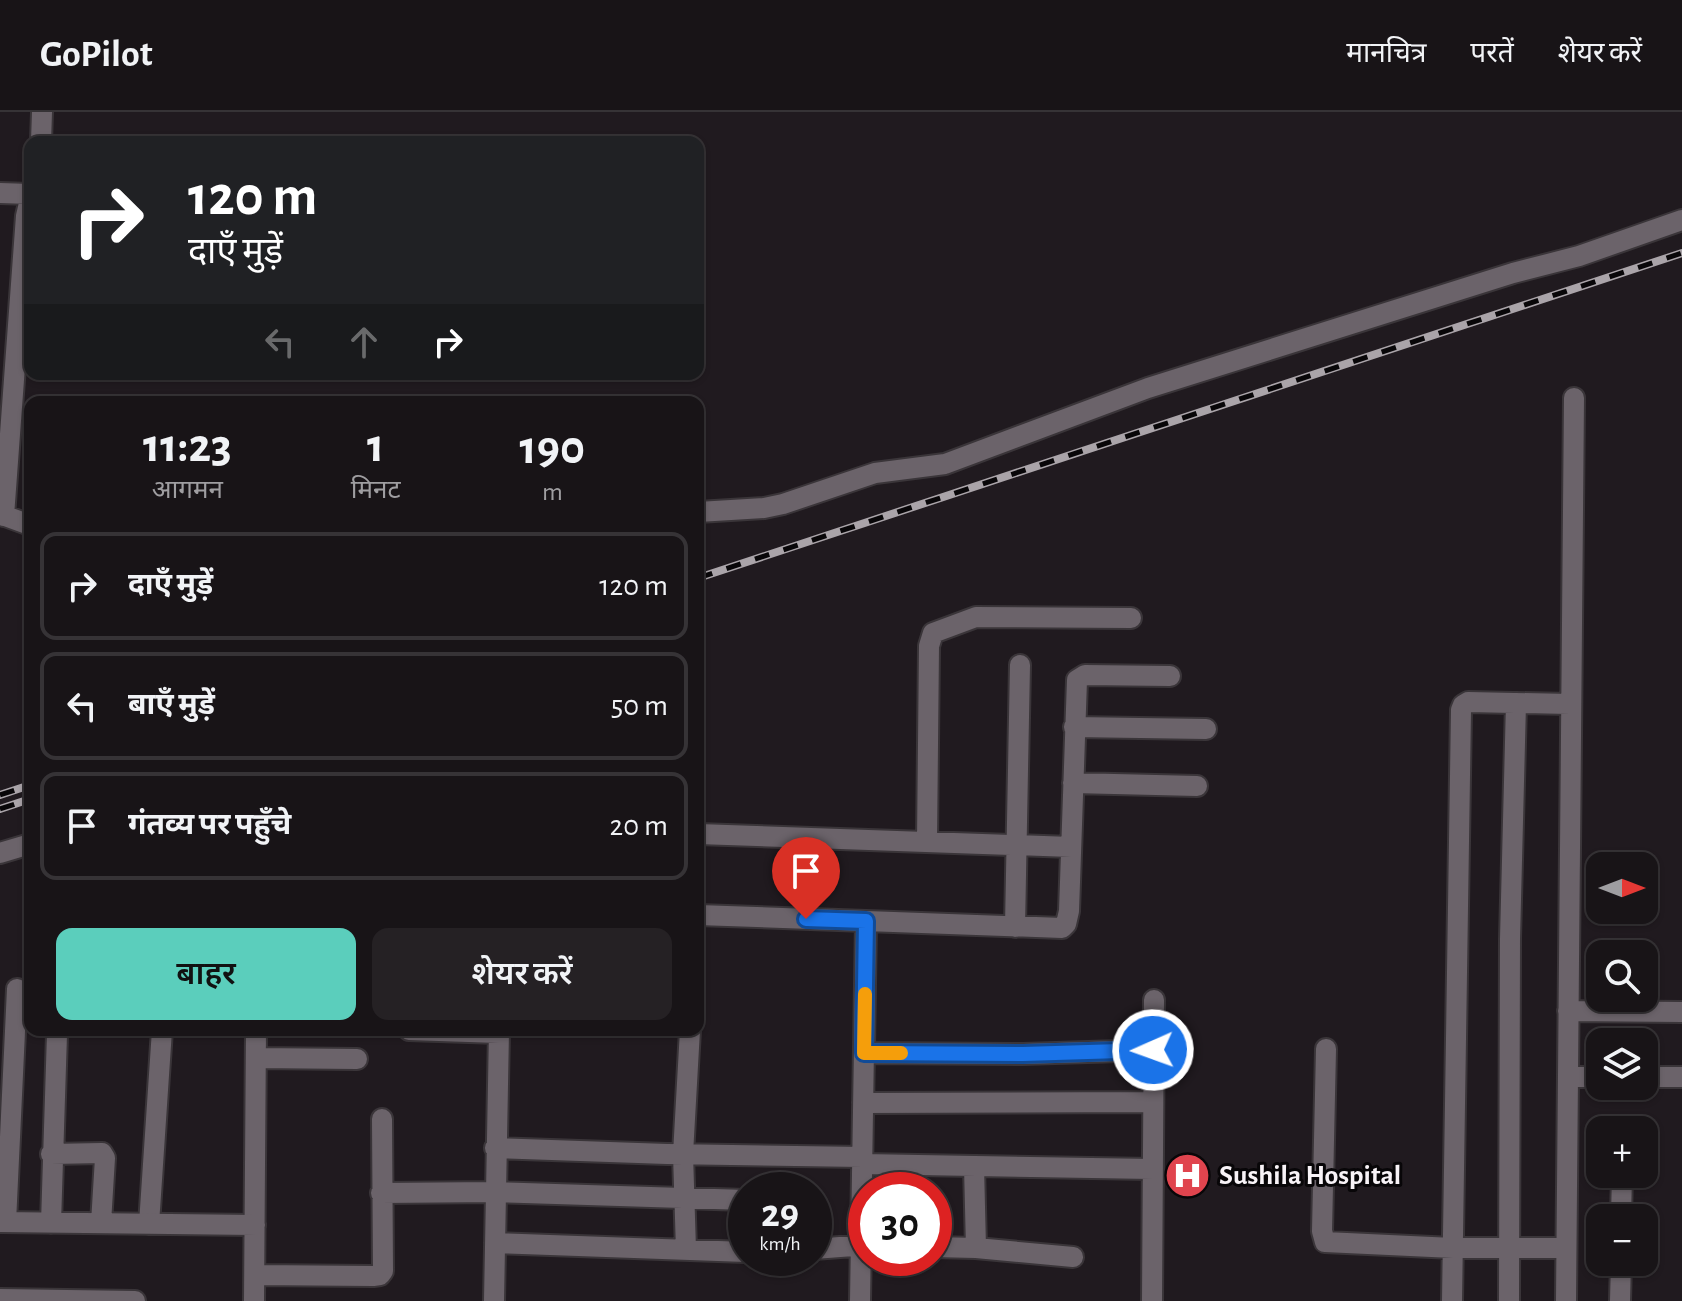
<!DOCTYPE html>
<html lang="hi">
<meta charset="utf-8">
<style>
body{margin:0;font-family:"Alegreya Sans","Noto Sans Devanagari",sans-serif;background:#252124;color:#f1f3f6;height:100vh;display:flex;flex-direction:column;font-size:30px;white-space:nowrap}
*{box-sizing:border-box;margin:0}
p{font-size:26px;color:#9f9ea1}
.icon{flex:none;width:44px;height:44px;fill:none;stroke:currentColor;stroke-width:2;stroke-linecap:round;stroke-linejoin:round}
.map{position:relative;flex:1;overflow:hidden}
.drawer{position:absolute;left:24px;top:284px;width:680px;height:640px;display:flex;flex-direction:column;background:#181417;border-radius:16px;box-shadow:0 2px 6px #0004,0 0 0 2px #363336}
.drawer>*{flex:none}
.banner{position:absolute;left:24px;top:24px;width:680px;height:244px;border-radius:16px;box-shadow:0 2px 6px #0004,0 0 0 2px #363336;background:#202124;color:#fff;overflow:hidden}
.needle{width:52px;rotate:90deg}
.fabs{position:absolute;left:1586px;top:740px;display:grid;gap:16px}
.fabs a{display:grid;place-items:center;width:72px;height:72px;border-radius:16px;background:#181417;box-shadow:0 2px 6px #0004,0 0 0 2px #363336;font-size:40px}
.speed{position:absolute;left:728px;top:1060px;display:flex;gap:16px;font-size:40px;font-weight:700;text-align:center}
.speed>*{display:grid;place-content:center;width:104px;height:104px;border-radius:50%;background:#181417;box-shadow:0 2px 6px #0004,0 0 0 2px #363336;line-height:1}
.speed small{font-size:20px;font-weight:400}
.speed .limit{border:12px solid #d22;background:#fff;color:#111}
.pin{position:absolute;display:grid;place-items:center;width:68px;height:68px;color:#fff;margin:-82px -34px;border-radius:50% 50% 50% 0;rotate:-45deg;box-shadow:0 0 8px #0007}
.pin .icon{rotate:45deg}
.me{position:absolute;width:88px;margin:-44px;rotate:268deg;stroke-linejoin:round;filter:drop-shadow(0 0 6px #0008)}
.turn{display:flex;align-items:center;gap:28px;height:168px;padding:0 32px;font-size:36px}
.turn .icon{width:104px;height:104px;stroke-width:2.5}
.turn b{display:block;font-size:56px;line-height:68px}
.lanes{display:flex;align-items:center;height:76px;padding:0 32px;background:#0003;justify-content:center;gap:40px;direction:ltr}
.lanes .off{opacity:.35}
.eta{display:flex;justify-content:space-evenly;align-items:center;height:136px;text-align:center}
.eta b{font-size:48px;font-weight:600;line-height:56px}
.action{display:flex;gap:16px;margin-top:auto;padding:16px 32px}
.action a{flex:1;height:92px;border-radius:16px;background:#5bcebc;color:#111;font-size:32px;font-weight:600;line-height:92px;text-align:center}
.action a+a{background:#252124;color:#f1f3f6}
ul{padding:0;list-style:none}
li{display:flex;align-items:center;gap:24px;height:108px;margin:0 16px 12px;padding:0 16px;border:4px solid #363336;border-radius:16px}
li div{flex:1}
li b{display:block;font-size:30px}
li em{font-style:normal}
header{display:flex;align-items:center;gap:48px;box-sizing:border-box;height:112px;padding:0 40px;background:#181417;border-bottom:2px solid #363336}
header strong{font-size:38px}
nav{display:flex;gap:44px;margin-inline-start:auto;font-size:28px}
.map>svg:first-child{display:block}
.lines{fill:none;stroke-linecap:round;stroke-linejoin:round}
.minor-casing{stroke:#3a3539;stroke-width:24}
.minor{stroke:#6b636a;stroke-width:20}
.rail-casing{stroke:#aaa4a9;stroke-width:8}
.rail{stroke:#080608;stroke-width:5;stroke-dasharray:15;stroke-linecap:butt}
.route-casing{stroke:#114b97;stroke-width:20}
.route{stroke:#1a73e8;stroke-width:14}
.slow{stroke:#f59e0b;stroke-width:14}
.labels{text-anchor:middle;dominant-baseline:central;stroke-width:6;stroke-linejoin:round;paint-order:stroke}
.poi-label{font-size:28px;font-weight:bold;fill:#f8f3f7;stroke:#080608;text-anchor:start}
</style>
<header>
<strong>GoPilot</strong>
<nav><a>मानचित्र</a><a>परतें</a><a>शेयर करें</a></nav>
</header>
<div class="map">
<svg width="1682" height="1189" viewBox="0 0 1682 1189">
<rect width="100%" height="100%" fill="#201a1f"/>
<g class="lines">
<defs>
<path id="minor" d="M 41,30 L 42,0
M 0,81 L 30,82
M 698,400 L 764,396 L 783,392 L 875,361 L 945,352 L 1148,276 L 1513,161 L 1579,144 L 1682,108
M 0,402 L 30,413
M 4,404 L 26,104 L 30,87
M 1074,615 L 1206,617
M 1073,671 L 1197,674
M 698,722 L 1071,735
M 927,730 L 929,534 L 933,521 L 976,505 L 1131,506
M 0,741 L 30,732
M 698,803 L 866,809 L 860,1189
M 866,809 L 1062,816 L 1066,812 L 1069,799 L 1077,568 L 1085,563 L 1170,564
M 1015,815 L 1020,553
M 1568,899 L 1682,900
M 409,918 L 499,921
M 1326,937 L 1322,1119 L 1325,1130 L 1453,1136 L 1566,1136
M 864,941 L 1023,942 L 1153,938
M 256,946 L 357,947
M 1568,965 L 1600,965
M 1644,965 L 1682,965
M 863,991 L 1153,990
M 495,1036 L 667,1042 L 863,1045
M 51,1042 L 102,1041 L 105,1046 L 101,1111
M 862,1052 L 1152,1057
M 381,1081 L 495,1080 L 746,1088
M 1621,1106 L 1622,1062
M 0,1110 L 255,1113
M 6,1110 L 17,877
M 51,1111 L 57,922
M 149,1112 L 162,918
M 495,1131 L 746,1140
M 934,1135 L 976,1136 L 974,1054
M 976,1136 L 1073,1145
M 814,1137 L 866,1133
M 686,1138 L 683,1042 L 690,918
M 255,1163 L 373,1164 L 380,1163 L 383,1159 L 382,1007
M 0,1187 L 135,1189
M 254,1189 L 256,918
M 494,1189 L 499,918
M 1152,1189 L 1154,888
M 1452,1189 L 1461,598 L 1463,593 L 1468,590 L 1570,592
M 1509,1189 L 1510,827 L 1516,591
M 1566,1189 L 1574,286
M 1620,1189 L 1621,1150"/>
</defs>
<use href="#minor" class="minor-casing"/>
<use href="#minor" class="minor"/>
<defs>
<path id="rail" d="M 698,466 L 1682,141
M 0,683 L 30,673
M 0,697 L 30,687"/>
</defs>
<use href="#rail" class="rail-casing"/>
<use href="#rail" class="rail"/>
</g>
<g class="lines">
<defs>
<path id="route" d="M 806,807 L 866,809 L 864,941 L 1023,942 L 1153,938"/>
</defs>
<use href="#route" class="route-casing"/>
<use href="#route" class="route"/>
<path class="slow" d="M 865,882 L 864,941 L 901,941"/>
</g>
<defs>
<symbol id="hospital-disc" viewBox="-11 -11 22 22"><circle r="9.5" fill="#e0444e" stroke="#080608"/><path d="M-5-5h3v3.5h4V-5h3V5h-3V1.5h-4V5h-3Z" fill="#fff"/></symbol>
</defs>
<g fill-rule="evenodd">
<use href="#hospital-disc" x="1162" y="1038" width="51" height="51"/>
</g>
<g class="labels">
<g class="poi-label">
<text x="1219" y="1064">Sushila Hospital</text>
</g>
</g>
</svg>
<div class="fabs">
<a><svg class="needle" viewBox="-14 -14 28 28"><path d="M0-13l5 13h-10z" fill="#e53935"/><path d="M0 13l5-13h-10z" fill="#9f9ea1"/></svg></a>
<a><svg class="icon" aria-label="search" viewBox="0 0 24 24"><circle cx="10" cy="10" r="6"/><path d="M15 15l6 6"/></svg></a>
<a><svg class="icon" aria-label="layers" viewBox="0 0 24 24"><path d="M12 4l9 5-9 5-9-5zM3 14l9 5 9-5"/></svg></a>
<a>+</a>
<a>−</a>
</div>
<div class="speed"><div>29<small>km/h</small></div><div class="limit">30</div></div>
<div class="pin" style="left:806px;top:807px;background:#d93025"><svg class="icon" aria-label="arrive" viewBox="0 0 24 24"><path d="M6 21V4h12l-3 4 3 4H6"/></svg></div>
<svg class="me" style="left:1153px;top:938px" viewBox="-20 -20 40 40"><circle r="17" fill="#1a73e8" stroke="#fff" stroke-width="3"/><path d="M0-11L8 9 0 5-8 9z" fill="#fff"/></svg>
<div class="banner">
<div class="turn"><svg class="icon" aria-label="right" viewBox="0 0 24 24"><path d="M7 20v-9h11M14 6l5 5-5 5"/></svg><div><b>120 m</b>दाएँ मुड़ें</div></div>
<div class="lanes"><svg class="icon off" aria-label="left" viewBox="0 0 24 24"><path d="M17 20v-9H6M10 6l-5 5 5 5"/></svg><svg class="icon off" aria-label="ahead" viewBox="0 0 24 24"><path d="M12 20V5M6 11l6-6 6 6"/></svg><svg class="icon" aria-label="right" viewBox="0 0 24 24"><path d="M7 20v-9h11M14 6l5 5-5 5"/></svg></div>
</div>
<section class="drawer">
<div class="eta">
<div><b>11:23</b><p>आगमन</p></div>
<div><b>1</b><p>मिनट</p></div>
<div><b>190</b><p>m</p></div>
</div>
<ul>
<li><svg class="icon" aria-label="right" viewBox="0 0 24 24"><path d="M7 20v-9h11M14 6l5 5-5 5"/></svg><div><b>दाएँ मुड़ें</b></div><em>120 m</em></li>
<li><svg class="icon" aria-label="left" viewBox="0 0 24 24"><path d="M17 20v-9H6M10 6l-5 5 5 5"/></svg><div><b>बाएँ मुड़ें</b></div><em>50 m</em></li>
<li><svg class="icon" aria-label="arrive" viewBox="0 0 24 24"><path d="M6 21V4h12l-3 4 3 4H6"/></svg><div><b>गंतव्य पर पहुँचे</b></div><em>20 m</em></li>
</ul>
<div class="action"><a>बाहर</a><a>शेयर करें</a></div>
</section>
</div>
